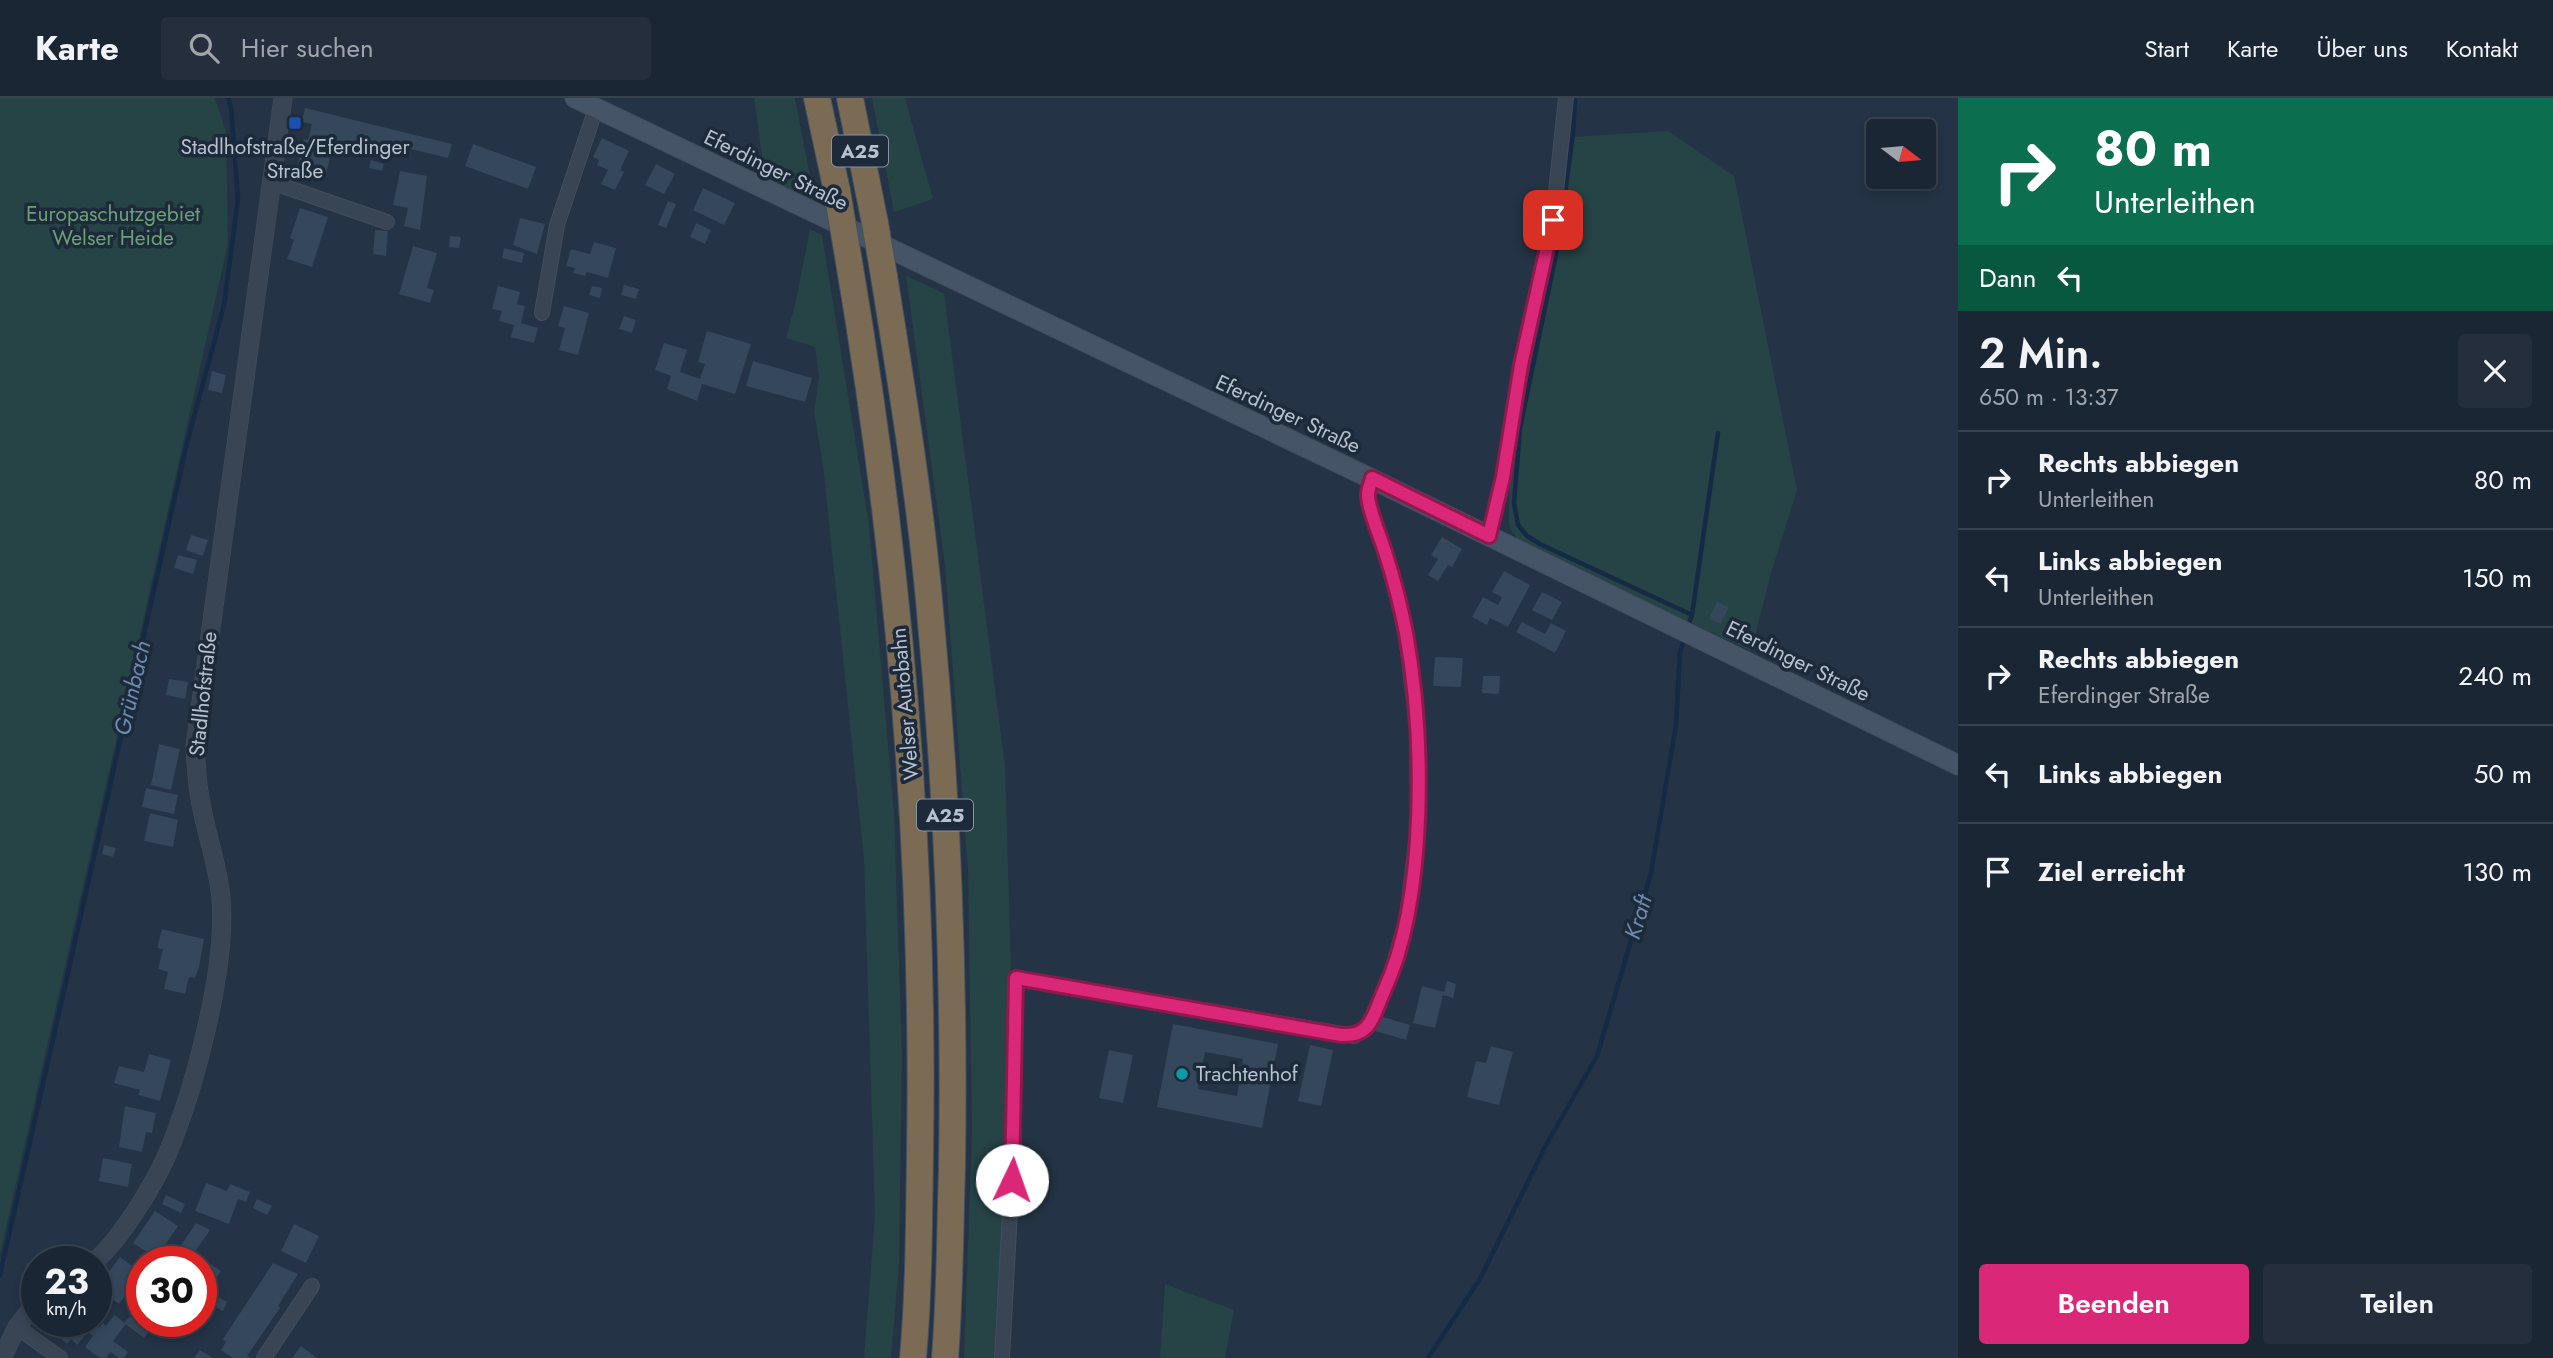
<!DOCTYPE html>
<html lang="de">
<meta charset="utf-8">
<style>
body{margin:0;font-family:Jost,sans-serif;background:#242e3c;color:#f1f3f6;height:100vh;display:flex;flex-direction:column;font-size:26px;white-space:nowrap}
*{box-sizing:border-box;margin:0}
p{font-size:23px;color:#a0a5ac}
.icon{flex:none;width:38px;height:38px;fill:none;stroke:currentColor;stroke-width:2;stroke-linecap:round;stroke-linejoin:round}
.map{position:relative;flex:1;overflow:hidden}
.details{display:flex;flex-direction:column;background:#1b2634;width:595px}
.details>*{flex:none}
.top-card{background:#0b6e4f;color:#fff;overflow:hidden}
.needle{width:46px;rotate:106deg}
.fabs{position:absolute;left:1866px;top:21px;display:grid;gap:14px}
.fabs a{display:grid;place-items:center;width:70px;height:70px;border-radius:7px;background:#1b2634;box-shadow:0 4px 10px #0003,0 0 0 2px #39434f;font-size:35px}
.speed{position:absolute;left:21px;top:1148px;display:flex;gap:14px;font-size:35px;font-weight:700;text-align:center}
.speed>*{display:grid;place-content:center;width:91px;height:91px;border-radius:50%;background:#1b2634;box-shadow:0 4px 10px #0003,0 0 0 2px #39434f;line-height:1}
.speed small{font-size:18px;font-weight:400}
.speed .limit{border:10px solid #d22;background:#fff;color:#111}
.pin{position:absolute;display:grid;place-items:center;width:60px;height:60px;color:#fff;margin:-30px;border-radius:14px;box-shadow:0 4px 10px #0006}
.me{position:absolute;width:77px;margin:-38px;rotate:3deg;stroke-linejoin:round;filter:drop-shadow(0 0 5px #0008)}
.turn{display:flex;align-items:center;gap:24px;height:147px;padding:0 21px;font-size:32px}
.turn .icon{width:91px;height:91px;stroke-width:2.5}
.turn b{display:block;font-size:49px;line-height:60px}
.then{display:flex;align-items:center;height:66px;padding:0 21px;background:#0003;gap:14px;font-size:26px}
.round{display:grid;place-items:center;flex:none;width:74px;height:74px;border-radius:7px;background:#242e3c}
.overview{display:flex;align-items:center;justify-content:space-between;height:119px;padding:0 21px}
h1{font-size:42px;font-weight:600;line-height:52px}
.button{display:flex;gap:14px;margin-top:auto;padding:14px 21px}
.button a{flex:1;height:80px;border-radius:7px;background:#db2777;color:#fff;font-size:28px;font-weight:600;line-height:80px;text-align:center}
.button a+a{background:#242e3c;color:#f1f3f6}
ul{padding:0;list-style:none}
li{display:flex;align-items:center;gap:21px;height:98px;padding:0 21px;border-top:2px solid #39434f}
li div{flex:1}
li b{display:block;font-size:26px}
li em{font-style:normal}
header{display:flex;align-items:center;gap:42px;box-sizing:border-box;height:98px;padding:0 35px;background:#1b2634;border-bottom:2px solid #39434f}
header strong{font-size:33px}
nav{display:flex;gap:38px;margin-inline-start:auto;font-size:24px}
.search{width:490px;height:63px;background:#242e3c;display:flex;align-items:center;gap:18px;box-sizing:border-box;padding:0 24px;border-radius:7px;color:#a0a5ac;font-size:26px}
main{display:flex;flex:1;min-height:0}
.map>svg:first-child{display:block}
.green{fill:#264346}
.lines{fill:none;stroke-linecap:round;stroke-linejoin:round}
.stream{stroke:#152a45;stroke-width:4.5}
.building{fill:#35475b;fill-rule:evenodd}
.minor-casing{stroke:#424e5e;stroke-width:16}
.tertiary-casing{stroke:#424e5e;stroke-width:19}
.secondary-casing{stroke:#424e5e;stroke-width:21}
.motorway-casing{stroke:#43505f;stroke-width:28}
.minor{stroke:#394554;stroke-width:14}
.tertiary{stroke:#394554;stroke-width:18}
.secondary{stroke:#465468;stroke-width:19}
.motorway{stroke:#7b6b55;stroke-width:26}
.motorway-bridge-casing{stroke:#43505f;stroke-width:28;stroke-linecap:butt}
.motorway-bridge{stroke:#7b6b55;stroke-width:26}
.route-casing{stroke:#8e194d;stroke-width:18}
.route{stroke:#db2777;stroke-width:12}
.transit-dot{fill:#1a4fb4;stroke:#1d2a3a;stroke-width:2.5}
.culture-dot{fill:#0f9aa8;stroke:#1d2a3a;stroke-width:2.5}
.labels{text-anchor:middle;dominant-baseline:central;stroke-width:7;stroke-linejoin:round;paint-order:stroke}
.shield{fill:#1d2a3a;stroke:#8893a2;stroke-width:2}
.shield-label{font-size:19px;font-weight:bold;fill:#b6c0ce}
.poi-label{font-size:21px;fill:#b6c0ce;stroke:#1d2a3a}
.street-label{font-size:21px;fill:#b6c0ce;stroke:#1d2a3a}
.park-label{font-size:21px;fill:#6ba176;stroke:#1d2a3a}
.water-label{font-size:23px;font-style:italic;fill:#6c8bb0;stroke:#1d2a3a}
</style>
<header>
<strong>Karte</strong>
<div class="search"><svg class="icon" aria-label="search" viewBox="0 0 24 24"><circle cx="10" cy="10" r="6"/><path d="M15 15l6 6"/></svg>Hier suchen</div>
<nav><a>Start</a><a>Karte</a><a>Über uns</a><a>Kontakt</a></nav>
</header>
<main>
<div class="map">
<svg width="1958" height="1260" viewBox="0 0 1958 1260">
<rect width="100%" height="100%" fill="#243345"/>
<path class="green" d="M 0,0 L 215,0 L 226,34 L 228,146 L 0,1156 Z
M 754,0 L 795,0 L 815,105 L 765,80 Z
M 872,0 L 905,0 L 933,101 L 894,114 Z
M 1668,33 L 1734,78 L 1797,392 L 1772,472 L 1751,553 L 1520,445 L 1509,428 L 1509,394 L 1514,328 L 1554,141 L 1571,39 Z
M 810,131 L 822,137 L 869,427 L 894,714 L 902,956 L 899,1165 L 891,1260 L 864,1260 L 875,1118 L 864,762 L 823,367 L 814,314 L 819,279 L 815,249 L 786,240 L 795,207 Z
M 906,178 L 944,195 L 1005,668 L 1011,869 L 1006,1101 L 997,1260 L 964,1260 L 972,1034 L 968,773 L 945,467 Z
M 1165,1186 L 1234,1212 L 1225,1260 L 1160,1260 Z"/>
<g class="lines">
<path class="stream" d="M 1575,0 L 1573,36 L 1558,147 L 1520,330 L 1514,405 L 1518,427 L 1527,438 L 1540,446 L 1692,517
M 1688,528 L 1692,517 L 1718,335
M 0,1177 L 187,345 L 224,207 L 238,101 L 231,9 L 228,0
M 1428,1260 L 1481,1179 L 1546,1047 L 1597,958 L 1651,775 L 1676,627 L 1680,554 L 1685,540"/>
</g>
<path class="building" d="M 305,10 L 452,46 L 448,60 L 382,44 L 379,59 L 333,48 L 325,80 L 296,73 L 304,41 L 308,42 L 312,26 L 302,24 Z
M 602,40 L 629,53 L 620,72 L 624,74 L 615,92 L 601,86 L 608,72 L 597,67 L 599,62 L 593,59 Z
M 473,46 L 536,69 L 528,91 L 465,68 Z
M 371,62 L 384,66 L 382,73 L 369,70 Z
M 656,66 L 675,76 L 664,96 L 645,87 Z
M 400,73 L 427,78 L 420,132 L 404,128 L 408,110 L 393,107 Z
M 703,90 L 735,105 L 724,127 L 693,112 Z
M 668,103 L 676,106 L 666,130 L 658,127 Z
M 300,110 L 328,119 L 312,169 L 287,161 L 294,142 L 290,140 Z
M 520,120 L 545,126 L 537,156 L 513,147 Z
M 696,125 L 711,132 L 705,146 L 690,139 Z
M 375,132 L 388,133 L 386,158 L 373,156 Z
M 450,138 L 461,139 L 459,150 L 449,149 Z
M 594,144 L 616,150 L 608,180 L 587,174 L 585,178 L 573,175 L 575,170 L 566,168 L 571,151 L 590,156 Z
M 413,148 L 437,155 L 427,190 L 434,192 L 430,205 L 399,196 Z
M 504,150 L 524,155 L 522,165 L 502,160 Z
M 624,187 L 639,191 L 636,201 L 621,197 Z
M 498,188 L 520,194 L 517,206 L 525,208 L 521,225 L 538,230 L 534,245 L 511,239 L 514,227 L 499,223 L 502,213 L 492,211 Z
M 592,188 L 602,190 L 600,200 L 589,197 Z
M 564,208 L 589,215 L 578,257 L 559,252 L 565,230 L 558,228 Z
M 624,218 L 636,222 L 632,235 L 619,231 Z
M 707,233 L 751,246 L 735,296 L 702,286 L 697,303 L 667,291 L 671,278 L 655,272 L 664,245 L 687,252 L 680,274 L 700,281 L 705,266 L 698,264 Z
M 753,263 L 812,280 L 805,304 L 746,288 Z
M 212,273 L 226,277 L 222,295 L 208,292 Z
M 191,437 L 208,442 L 203,458 L 186,452 Z
M 1442,439 L 1462,451 L 1452,469 L 1448,467 L 1438,483 L 1428,477 L 1438,461 L 1431,457 Z
M 178,457 L 197,462 L 193,476 L 174,470 Z
M 1504,473 L 1530,487 L 1508,529 L 1490,520 L 1487,527 L 1472,519 L 1483,499 L 1498,507 L 1502,499 L 1492,494 Z
M 1542,494 L 1562,504 L 1552,522 L 1532,512 Z
M 1717,504 L 1729,509 L 1721,526 L 1709,521 Z
M 1522,524 L 1545,536 L 1551,525 L 1566,533 L 1555,555 L 1516,534 Z
M 1435,559 L 1463,560 L 1461,589 L 1433,588 Z
M 1483,578 L 1500,578 L 1499,596 L 1482,595 Z
M 169,581 L 188,584 L 185,601 L 166,597 Z
M 159,646 L 180,651 L 171,692 L 151,687 Z
M 146,690 L 178,697 L 174,716 L 142,709 Z
M 150,715 L 178,722 L 173,749 L 144,743 Z
M 104,747 L 116,750 L 113,759 L 102,756 Z
M 162,831 L 204,841 L 199,869 L 195,880 L 189,879 L 185,896 L 164,891 L 168,874 L 158,871 L 163,851 L 157,850 Z
M 1447,883 L 1456,886 L 1453,900 L 1443,897 L 1435,930 L 1413,925 L 1422,888 L 1444,894 Z
M 1380,918 L 1410,927 L 1406,942 L 1375,933 Z
M 1173,926 L 1278,946 L 1262,1030 L 1157,1009 ZM 1205,954 L 1243,961 L 1237,998 L 1198,991 Z
M 1310,947 L 1333,952 L 1321,1008 L 1298,1003 Z
M 1491,948 L 1513,954 L 1499,1007 L 1467,999 L 1476,963 L 1486,965 Z
M 1109,952 L 1133,957 L 1123,1005 L 1099,1000 Z
M 149,956 L 171,962 L 160,1003 L 138,997 L 140,992 L 114,985 L 119,968 L 144,974 Z
M 125,1008 L 156,1015 L 152,1035 L 146,1034 L 142,1054 L 119,1049 Z
M 103,1060 L 132,1066 L 128,1089 L 99,1083 Z
M 206,1085 L 227,1093 L 230,1086 L 250,1094 L 246,1104 L 238,1101 L 229,1126 L 195,1113 Z
M 166,1097 L 185,1106 L 181,1115 L 162,1106 Z
M 257,1101 L 272,1108 L 267,1117 L 253,1110 Z
M 155,1113 L 178,1128 L 156,1160 L 133,1145 Z
M 196,1125 L 210,1132 L 194,1155 L 221,1173 L 213,1185 L 201,1177 L 203,1175 L 201,1164 L 170,1164 Z
M 294,1126 L 319,1138 L 306,1165 L 281,1153 Z
M 120,1159 L 142,1175 L 142,1187 L 136,1194 L 131,1190 L 119,1206 L 97,1190 Z
M 27,1165 L 37,1168 L 37,1183 L 23,1179 Z
M 273,1165 L 298,1176 L 278,1208 L 280,1210 L 247,1258 L 251,1260 L 233,1260 L 221,1252 L 226,1244 L 223,1241 Z
M 203,1191 L 213,1197 L 207,1207 L 212,1211 L 207,1219 L 201,1215 Z
M 218,1199 L 227,1204 L 223,1213 L 213,1208 Z
M 142,1200 L 142,1225 L 129,1216 Z
M 96,1214 L 104,1221 L 97,1228 L 99,1230 L 103,1225 L 106,1228 L 114,1217 L 126,1226 L 113,1243 L 128,1254 L 124,1260 L 119,1260 L 111,1254 L 106,1260 L 100,1260 L 85,1249 L 93,1238 L 88,1234 L 77,1247 L 71,1241 L 67,1246 L 49,1230 L 55,1223 L 96,1223 Z
M 130,1218 L 149,1233 L 144,1240 L 124,1225 Z
M 152,1223 L 172,1223 L 174,1225 L 166,1235 Z
M 301,1248 L 317,1260 L 292,1260 Z
M 200,1252 L 213,1260 L 194,1260 Z"/>
<g class="lines">
<defs>
<path id="minor" d="M 271,84 L 387,124
M 542,215 L 557,127 L 596,10
M 1489,438 L 1503,379 L 1521,267 L 1553,122 L 1566,0
M 17,1229 L 60,1260
M 264,1260 L 312,1188
M 1002,1260 L 1013,1058 L 1016,880 L 1354,938 L 1366,931 L 1389,883 L 1407,820 L 1418,728 L 1417,630 L 1406,535 L 1387,458 L 1367,398 L 1372,381"/>
<path id="tertiary" d="M 94,1164 C 120,1142 152,1090 166,1059 C 194,994 227,870 221,800 C 218,768 207,738 201,706 C 197,687 196,668 195,648 L 283,0
M 2,1260 L 17,1229 L 37,1203"/>
<path id="secondary" d="M 575,0 L 1372,381 L 1958,667"/>
<path id="motorway" d="M 817,0 L 837,93
M 850,0 L 875,125
M 849,164 C 899,458 925,756 920,1056 C 919,1124 919,1192 913,1260
M 884,178 C 901,285 919,393 929,502 C 947,690 955,880 952,1069 C 950,1133 950,1197 945,1260"/>
</defs>
<use href="#minor" class="minor-casing"/>
<use href="#tertiary" class="tertiary-casing"/>
<use href="#secondary" class="secondary-casing"/>
<use href="#motorway" class="motorway-casing"/>
<use href="#minor" class="minor"/>
<use href="#tertiary" class="tertiary"/>
<use href="#secondary" class="secondary"/>
<use href="#motorway" class="motorway"/>
<defs>
<path id="motorway-bridge" d="M 837,93 L 849,164
M 875,125 L 884,178"/>
</defs>
<use href="#motorway-bridge" class="motorway-bridge-casing"/>
<use href="#motorway-bridge" class="motorway-bridge"/>
</g>
<g class="lines">
<defs>
<path id="route" d="M 1012,1082 L 1016,880 L 1341,937 C 1372,939 1373,917 1384,893 C 1428,799 1424,635 1406,535 C 1401,509 1394,482 1386,457 C 1382,443 1367,408 1368,396 C 1368,391 1371,385 1372,380 L 1489,438 L 1503,379 L 1521,267 L 1553,122"/>
</defs>
<use href="#route" class="route-casing"/>
<use href="#route" class="route"/>
</g>
<rect class="transit-dot" x="288" y="18" width="14" height="14" rx="3.5"/>
<circle class="culture-dot" cx="1182" cy="976" r="7"/>
<g class="labels">
<g class="shield">
<rect x="832" y="37.5" width="56" height="31" rx="5"/>
<rect x="917" y="701.5" width="56" height="31" rx="5"/>
</g>
<g class="shield-label">
<text x="860" y="53">A25</text>
<text x="945" y="717">A25</text>
</g>
<g class="poi-label">
<text x="295" y="49">Stadlhofstraße/Eferdinger<tspan x="295" dy="24">Straße</tspan></text>
<text x="1196" y="976" text-anchor="start">Trachtenhof</text>
</g>
<g class="street-label">
<text transform="translate(776 72) rotate(26)">Eferdinger Straße</text>
<text transform="translate(1288 316) rotate(25)">Eferdinger Straße</text>
<text transform="translate(1798 563) rotate(26)">Eferdinger Straße</text>
<text transform="translate(203 596) rotate(-84)">Stadlhofstraße</text>
<text transform="translate(905 606) rotate(-95)">Welser Autobahn</text>
</g>
<g class="park-label">
<text x="113" y="116">Europaschutzgebiet<tspan x="113" dy="24">Welser Heide</tspan></text>
</g>
<g class="water-label">
<text transform="translate(132 590) rotate(-77)">Grünbach</text>
<text transform="translate(1638 819) rotate(-73)">Kraft</text>
</g>
</g>
</svg>
<div class="fabs">
<a><svg class="needle" viewBox="-14 -14 28 28"><path d="M0-13l5 13h-10z" fill="#e53935"/><path d="M0 13l5-13h-10z" fill="#a0a5ac"/></svg></a>
</div>
<div class="speed"><div>23<small>km/h</small></div><div class="limit">30</div></div>
<div class="pin" style="left:1553px;top:122px;background:#d93025"><svg class="icon" aria-label="arrive" viewBox="0 0 24 24"><path d="M6 21V4h12l-3 4 3 4H6"/></svg></div>
<svg class="me" style="left:1012px;top:1082px" viewBox="-20 -20 40 40"><circle r="19" fill="#fff"/><path d="M0-13L10 11 0 6-10 11z" fill="#db2777"/></svg>
</div>
<section class="details">
<div class="top-card">
<div class="turn"><svg class="icon" aria-label="right" viewBox="0 0 24 24"><path d="M7 20v-9h11M14 6l5 5-5 5"/></svg><div><b>80 m</b>Unterleithen</div></div>
<div class="then">Dann<svg class="icon" aria-label="left" viewBox="0 0 24 24"><path d="M17 20v-9H6M10 6l-5 5 5 5"/></svg></div>
</div>
<div class="overview"><div><h1>2 Min.</h1><p>650 m · 13:37</p></div><a class="round"><svg class="icon" aria-label="close" viewBox="0 0 24 24"><path d="M6 6l12 12M18 6L6 18"/></svg></a></div>
<ul>
<li><svg class="icon" aria-label="right" viewBox="0 0 24 24"><path d="M7 20v-9h11M14 6l5 5-5 5"/></svg><div><b>Rechts abbiegen</b><p>Unterleithen</p></div><em>80 m</em></li>
<li><svg class="icon" aria-label="left" viewBox="0 0 24 24"><path d="M17 20v-9H6M10 6l-5 5 5 5"/></svg><div><b>Links abbiegen</b><p>Unterleithen</p></div><em>150 m</em></li>
<li><svg class="icon" aria-label="right" viewBox="0 0 24 24"><path d="M7 20v-9h11M14 6l5 5-5 5"/></svg><div><b>Rechts abbiegen</b><p>Eferdinger Straße</p></div><em>240 m</em></li>
<li><svg class="icon" aria-label="left" viewBox="0 0 24 24"><path d="M17 20v-9H6M10 6l-5 5 5 5"/></svg><div><b>Links abbiegen</b></div><em>50 m</em></li>
<li><svg class="icon" aria-label="arrive" viewBox="0 0 24 24"><path d="M6 21V4h12l-3 4 3 4H6"/></svg><div><b>Ziel erreicht</b></div><em>130 m</em></li>
</ul>
<div class="button"><a>Beenden</a><a>Teilen</a></div>
</section>
</main>
